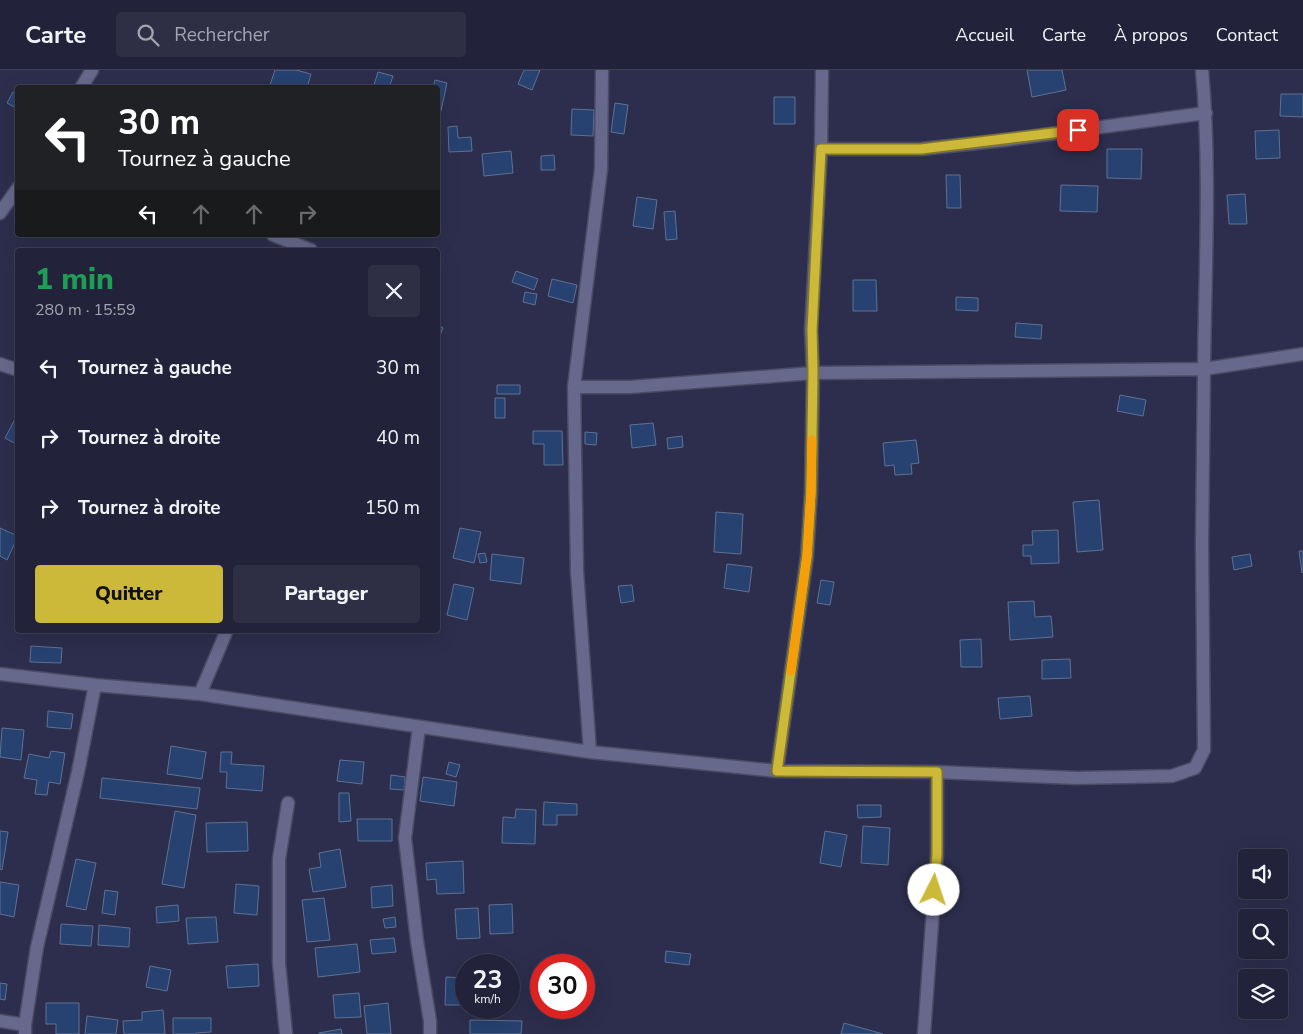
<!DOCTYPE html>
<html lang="fr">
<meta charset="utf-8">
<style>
body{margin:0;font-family:"Nunito Sans",sans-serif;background:#2e2f45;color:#f1f3f6;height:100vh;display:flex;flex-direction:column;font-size:19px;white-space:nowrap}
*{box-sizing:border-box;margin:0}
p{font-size:16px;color:#a2a4af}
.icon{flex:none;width:28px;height:28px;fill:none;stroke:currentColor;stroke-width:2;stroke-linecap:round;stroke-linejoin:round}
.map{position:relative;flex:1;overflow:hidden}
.details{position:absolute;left:15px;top:178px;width:425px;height:385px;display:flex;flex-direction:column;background:#22223a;border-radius:5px;box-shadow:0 5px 20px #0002,0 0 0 1px #3f3f54}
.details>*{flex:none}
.banner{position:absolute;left:15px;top:15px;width:425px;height:152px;border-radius:5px;box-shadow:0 5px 20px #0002,0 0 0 1px #3f3f54;background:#202124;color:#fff;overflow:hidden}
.fabs{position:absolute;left:1238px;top:779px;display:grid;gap:10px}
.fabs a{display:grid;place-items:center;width:50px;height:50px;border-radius:5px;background:#22223a;box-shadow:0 5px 20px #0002,0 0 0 1px #3f3f54;font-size:25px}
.speed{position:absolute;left:455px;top:884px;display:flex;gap:10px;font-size:25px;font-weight:700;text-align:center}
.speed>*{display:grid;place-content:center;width:65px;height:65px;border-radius:50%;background:#22223a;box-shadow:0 5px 20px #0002,0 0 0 1px #3f3f54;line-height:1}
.speed small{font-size:12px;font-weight:400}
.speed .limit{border:8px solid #d22;background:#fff;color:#111}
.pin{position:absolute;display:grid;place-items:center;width:42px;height:42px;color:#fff;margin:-21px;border-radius:10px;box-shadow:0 2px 8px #0006}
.me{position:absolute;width:55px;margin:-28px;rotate:4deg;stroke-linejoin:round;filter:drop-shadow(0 0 4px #0008)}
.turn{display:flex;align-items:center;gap:18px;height:105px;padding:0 20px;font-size:22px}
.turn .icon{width:65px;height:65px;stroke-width:2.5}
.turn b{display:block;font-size:35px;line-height:42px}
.lanes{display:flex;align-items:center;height:48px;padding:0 20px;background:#0003;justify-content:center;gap:25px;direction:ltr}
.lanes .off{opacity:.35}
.round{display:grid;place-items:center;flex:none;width:52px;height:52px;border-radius:5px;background:#2e2f45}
.head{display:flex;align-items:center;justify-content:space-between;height:85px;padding:0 20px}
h1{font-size:30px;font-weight:800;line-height:38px;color:#1e9e55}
.action{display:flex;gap:10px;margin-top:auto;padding:10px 20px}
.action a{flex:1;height:58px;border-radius:5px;background:#ccb939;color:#111;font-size:20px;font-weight:800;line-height:58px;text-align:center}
.action a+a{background:#2e2f45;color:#f1f3f6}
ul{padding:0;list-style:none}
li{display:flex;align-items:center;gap:15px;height:70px;padding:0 20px}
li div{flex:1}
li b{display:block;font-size:19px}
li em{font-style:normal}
header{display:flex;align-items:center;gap:30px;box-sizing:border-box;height:70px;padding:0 25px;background:#22223a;border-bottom:1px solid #3f3f54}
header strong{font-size:24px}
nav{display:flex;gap:28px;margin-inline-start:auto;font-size:18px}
.search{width:350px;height:45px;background:#2e2f45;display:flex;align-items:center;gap:12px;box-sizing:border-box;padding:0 18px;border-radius:5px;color:#a2a4af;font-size:19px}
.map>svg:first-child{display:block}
.building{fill:#274270;stroke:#5f7191}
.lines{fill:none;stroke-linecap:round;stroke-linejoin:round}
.minor-casing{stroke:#4a4b64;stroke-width:15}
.minor{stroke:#66698b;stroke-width:12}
.route-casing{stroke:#857825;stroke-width:12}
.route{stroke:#ccb939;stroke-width:9}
.slow{stroke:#f59e0b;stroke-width:9}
</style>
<header>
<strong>Carte</strong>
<div class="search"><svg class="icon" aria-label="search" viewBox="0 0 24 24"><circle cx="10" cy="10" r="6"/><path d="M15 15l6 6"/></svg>Rechercher</div>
<nav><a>Accueil</a><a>Carte</a><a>À propos</a><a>Contact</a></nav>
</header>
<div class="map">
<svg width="1303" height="964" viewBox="0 0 1303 964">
<rect width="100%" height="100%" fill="#2d2e4d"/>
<path class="building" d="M 275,0 L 296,0 L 311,4 L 307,18 L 269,18 Z
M 524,0 L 540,0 L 532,20 L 518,14 Z
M 1027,0 L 1062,0 L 1066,20 L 1032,27 Z
M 378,2 L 393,6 L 389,18 L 373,18 Z
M 435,10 L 447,13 L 441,41 L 438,41 L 438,18 L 433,18 Z
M 13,22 L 18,25 L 18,39 L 7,33 Z
M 1281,24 L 1303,24 L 1303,47 L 1280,46 Z
M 774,27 L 795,27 L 795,54 L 774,54 Z
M 615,33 L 628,35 L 624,64 L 611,62 Z
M 572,39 L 594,40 L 593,66 L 571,65 Z
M 457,56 L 458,68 L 471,67 L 472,81 L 449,82 L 448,57 Z
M 1279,60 L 1280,88 L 1256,89 L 1255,61 Z
M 1107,79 L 1142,79 L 1141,109 L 1107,108 Z
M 511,81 L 513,103 L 484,106 L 482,84 Z
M 554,85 L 555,100 L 541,100 L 541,86 Z
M 946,105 L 960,105 L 961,138 L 947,138 Z
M 1061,115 L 1098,116 L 1097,142 L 1060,141 Z
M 1245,124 L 1247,154 L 1229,154 L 1227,125 Z
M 637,127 L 657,130 L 653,159 L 633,156 Z
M 675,141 L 677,169 L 666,170 L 664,142 Z
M 516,201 L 538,209 L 534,220 L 512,212 Z
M 552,209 L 577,215 L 573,233 L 548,226 Z
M 853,210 L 876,210 L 877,241 L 853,241 Z
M 525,222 L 537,224 L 535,235 L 523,232 Z
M 956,227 L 978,228 L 978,241 L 956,240 Z
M 1016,253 L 1042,255 L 1041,269 L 1015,267 Z
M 438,255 L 443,258 L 438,270 Z
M 497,315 L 520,315 L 520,324 L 497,324 Z
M 1120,325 L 1146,330 L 1143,346 L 1117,341 Z
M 495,328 L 505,328 L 505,348 L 495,348 Z
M 15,349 L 18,350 L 18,375 L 5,368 Z
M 653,353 L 656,375 L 632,378 L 630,355 Z
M 533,361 L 562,361 L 563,395 L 544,395 L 544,374 L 533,374 Z
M 585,362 L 597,363 L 596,375 L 585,374 Z
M 682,366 L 683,377 L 668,379 L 667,368 Z
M 916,370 L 919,393 L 911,394 L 912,404 L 895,405 L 894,395 L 885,396 L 883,373 Z
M 1099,430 L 1103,480 L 1077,482 L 1073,432 Z
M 716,442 L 743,444 L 741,484 L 714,482 Z
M 0,458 L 18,466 L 7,490 L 0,486 Z
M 460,458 L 481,462 L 474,493 L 453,488 Z
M 1058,460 L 1059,493 L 1031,494 L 1031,486 L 1023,486 L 1023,475 L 1033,475 L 1032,461 Z
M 1299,481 L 1303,481 L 1303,502 L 1302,503 Z
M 485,483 L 487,492 L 480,493 L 478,484 Z
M 492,484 L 524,488 L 521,514 L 490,510 Z
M 1250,484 L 1252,496 L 1234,500 L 1232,487 Z
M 727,494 L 752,497 L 749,522 L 724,518 Z
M 821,510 L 834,512 L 830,535 L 817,533 Z
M 454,514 L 474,518 L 467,550 L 447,545 Z
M 632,515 L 634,531 L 621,533 L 618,516 Z
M 1034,531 L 1035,547 L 1051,546 L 1053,567 L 1010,570 L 1008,532 Z
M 981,569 L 982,597 L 961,597 L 960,570 Z
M 31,576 L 62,578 L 61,593 L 30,592 Z
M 1070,589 L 1071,608 L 1042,609 L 1042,590 Z
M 1030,626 L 1032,646 L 1000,649 L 998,628 Z
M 48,641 L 73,644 L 71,659 L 47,657 Z
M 2,658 L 24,660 L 21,690 L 0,687 Z
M 171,676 L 206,682 L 202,709 L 167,704 Z
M 51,681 L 65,683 L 60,714 L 49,712 L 47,725 L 35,724 L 37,710 L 24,708 L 29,684 L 49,688 Z
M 221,682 L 232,682 L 231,694 L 264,696 L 262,721 L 226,718 L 227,702 L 220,702 Z
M 340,690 L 364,692 L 362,714 L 337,711 Z
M 449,692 L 460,695 L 456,707 L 446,704 Z
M 391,705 L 405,707 L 404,720 L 390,719 Z
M 423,707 L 457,712 L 454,736 L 420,731 Z
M 102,708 L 200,718 L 197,739 L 100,728 Z
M 339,723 L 349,723 L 351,751 L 339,752 Z
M 544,732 L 577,734 L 577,745 L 557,745 L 557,755 L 543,755 Z
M 857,735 L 881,735 L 881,747 L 858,748 Z
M 516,739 L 536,740 L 535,774 L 502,773 L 503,747 L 515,748 Z
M 175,741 L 196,745 L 184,818 L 162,814 Z
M 357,749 L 392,749 L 392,771 L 358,771 Z
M 247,752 L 248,781 L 207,782 L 206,753 Z
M 863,756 L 890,758 L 888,795 L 861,793 Z
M 0,761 L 8,762 L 2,800 L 0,799 Z
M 825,761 L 847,765 L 841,797 L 820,793 Z
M 340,779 L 346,817 L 313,822 L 309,799 L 321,797 L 319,783 Z
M 76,789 L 96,793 L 86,840 L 66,836 Z
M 463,791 L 464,823 L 437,824 L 436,809 L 427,810 L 426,793 Z
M 0,812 L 19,815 L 14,847 L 0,844 Z
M 236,814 L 259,816 L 257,845 L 234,843 Z
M 392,815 L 393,836 L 372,838 L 371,817 Z
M 105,820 L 118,822 L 115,845 L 102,843 Z
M 324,828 L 330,870 L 307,872 L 302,830 Z
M 512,834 L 513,863 L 490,864 L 489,835 Z
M 178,835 L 179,851 L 157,853 L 156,837 Z
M 478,838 L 480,868 L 457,869 L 455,839 Z
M 216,847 L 218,872 L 188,874 L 186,848 Z
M 395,847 L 396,857 L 385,858 L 383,849 Z
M 61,854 L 93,856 L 91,876 L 60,874 Z
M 99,855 L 130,858 L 129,877 L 98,875 Z
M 394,868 L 396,882 L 372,884 L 370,870 Z
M 357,874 L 360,902 L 318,907 L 315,878 Z
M 666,881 L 691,884 L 689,895 L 665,892 Z
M 258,894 L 259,916 L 228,918 L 226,896 Z
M 150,896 L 171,900 L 167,921 L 146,917 Z
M 534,904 L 541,904 L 541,926 L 534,925 Z
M 446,907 L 466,908 L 466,935 L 445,935 Z
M 0,913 L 7,914 L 5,930 L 0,929 Z
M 359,923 L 361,947 L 335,948 L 333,925 Z
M 46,933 L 79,933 L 79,964 L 56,964 L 56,954 L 46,954 Z
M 388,933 L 391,964 L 367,964 L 364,936 Z
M 163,940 L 165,964 L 124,964 L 123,951 L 142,950 L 142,942 Z
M 87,946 L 118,950 L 116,964 L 85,964 Z
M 173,948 L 211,948 L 211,962 L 196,963 L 196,964 L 173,964 Z
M 470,950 L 522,951 L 521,964 L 470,964 Z
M 844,953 L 883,964 L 841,964 Z
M 341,959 L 342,964 L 319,964 L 319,963 Z"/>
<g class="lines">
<defs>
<path id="minor" d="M 81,18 L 92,0
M 821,79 L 921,79 L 1005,70 L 1206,43
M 0,143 L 18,118
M 273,165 L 311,180
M 0,294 L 18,300
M 574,317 L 630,317 L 813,303 L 1204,299 C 1205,200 1211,99 1202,0
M 0,604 L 95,615 L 200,624 L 590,682 L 777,701 L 937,702 L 1077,708 L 1172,706 L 1195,698 L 1204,680 L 1202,474 L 1204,299 L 1303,284
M 200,624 L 227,560
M 419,657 L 405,768 L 417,871 L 430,951 L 430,964
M 590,682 L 577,501 L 574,317 L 601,99 L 602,0
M 777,701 L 807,486 L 811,422 L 813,303 L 811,260 L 821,79 L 822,0
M 0,951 L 25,955
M 25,964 L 25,955 L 37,877 L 78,702 L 95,615
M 286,964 L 279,893 L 279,789 L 288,733
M 924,964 L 937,784 L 937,702"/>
</defs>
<use href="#minor" class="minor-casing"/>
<use href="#minor" class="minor"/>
</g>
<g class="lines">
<defs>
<path id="route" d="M 934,820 L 937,784 L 937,702 L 777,701 L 800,536 L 807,486 L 811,422 L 813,303 L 812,260 L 821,79 L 921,79 L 1078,60"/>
</defs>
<use href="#route" class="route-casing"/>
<use href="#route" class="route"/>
<path class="slow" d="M 791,601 L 807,486 L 811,422 L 812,370"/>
</g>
</svg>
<div class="fabs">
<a><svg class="icon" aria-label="sound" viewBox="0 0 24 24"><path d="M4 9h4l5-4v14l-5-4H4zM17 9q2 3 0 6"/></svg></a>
<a><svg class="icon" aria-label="search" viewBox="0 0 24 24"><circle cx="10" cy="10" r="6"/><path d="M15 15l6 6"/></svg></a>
<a><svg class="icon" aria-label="layers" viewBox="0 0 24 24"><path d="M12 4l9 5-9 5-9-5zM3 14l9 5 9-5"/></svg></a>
</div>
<div class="speed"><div>23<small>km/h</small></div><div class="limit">30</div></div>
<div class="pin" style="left:1078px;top:60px;background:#d93025"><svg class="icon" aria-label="arrive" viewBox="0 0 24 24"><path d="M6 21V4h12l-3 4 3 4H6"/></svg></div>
<svg class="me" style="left:934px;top:820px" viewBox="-20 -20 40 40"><circle r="19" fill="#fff"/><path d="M0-13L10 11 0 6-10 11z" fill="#ccb939"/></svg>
<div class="banner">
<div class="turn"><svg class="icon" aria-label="left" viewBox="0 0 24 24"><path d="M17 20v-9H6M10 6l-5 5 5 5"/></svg><div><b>30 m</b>Tournez à gauche</div></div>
<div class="lanes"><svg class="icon" aria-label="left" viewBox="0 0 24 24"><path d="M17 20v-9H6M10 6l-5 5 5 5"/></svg><svg class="icon off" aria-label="ahead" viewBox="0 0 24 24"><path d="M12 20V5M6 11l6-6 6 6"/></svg><svg class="icon off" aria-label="ahead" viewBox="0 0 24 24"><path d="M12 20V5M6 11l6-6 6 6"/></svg><svg class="icon off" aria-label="right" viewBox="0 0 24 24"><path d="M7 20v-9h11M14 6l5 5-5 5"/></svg></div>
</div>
<section class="details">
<div class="head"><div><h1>1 min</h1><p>280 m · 15:59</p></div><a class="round"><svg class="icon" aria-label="close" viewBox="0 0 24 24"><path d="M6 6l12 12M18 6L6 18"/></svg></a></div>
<ul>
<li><svg class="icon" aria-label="left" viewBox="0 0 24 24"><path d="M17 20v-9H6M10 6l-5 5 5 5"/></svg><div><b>Tournez à gauche</b></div><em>30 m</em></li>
<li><svg class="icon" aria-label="right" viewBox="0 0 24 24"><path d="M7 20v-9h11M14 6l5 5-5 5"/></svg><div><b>Tournez à droite</b></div><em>40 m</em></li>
<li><svg class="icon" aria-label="right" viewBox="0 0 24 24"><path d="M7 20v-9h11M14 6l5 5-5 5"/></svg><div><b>Tournez à droite</b></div><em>150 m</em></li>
</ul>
<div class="action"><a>Quitter</a><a>Partager</a></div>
</section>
</div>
